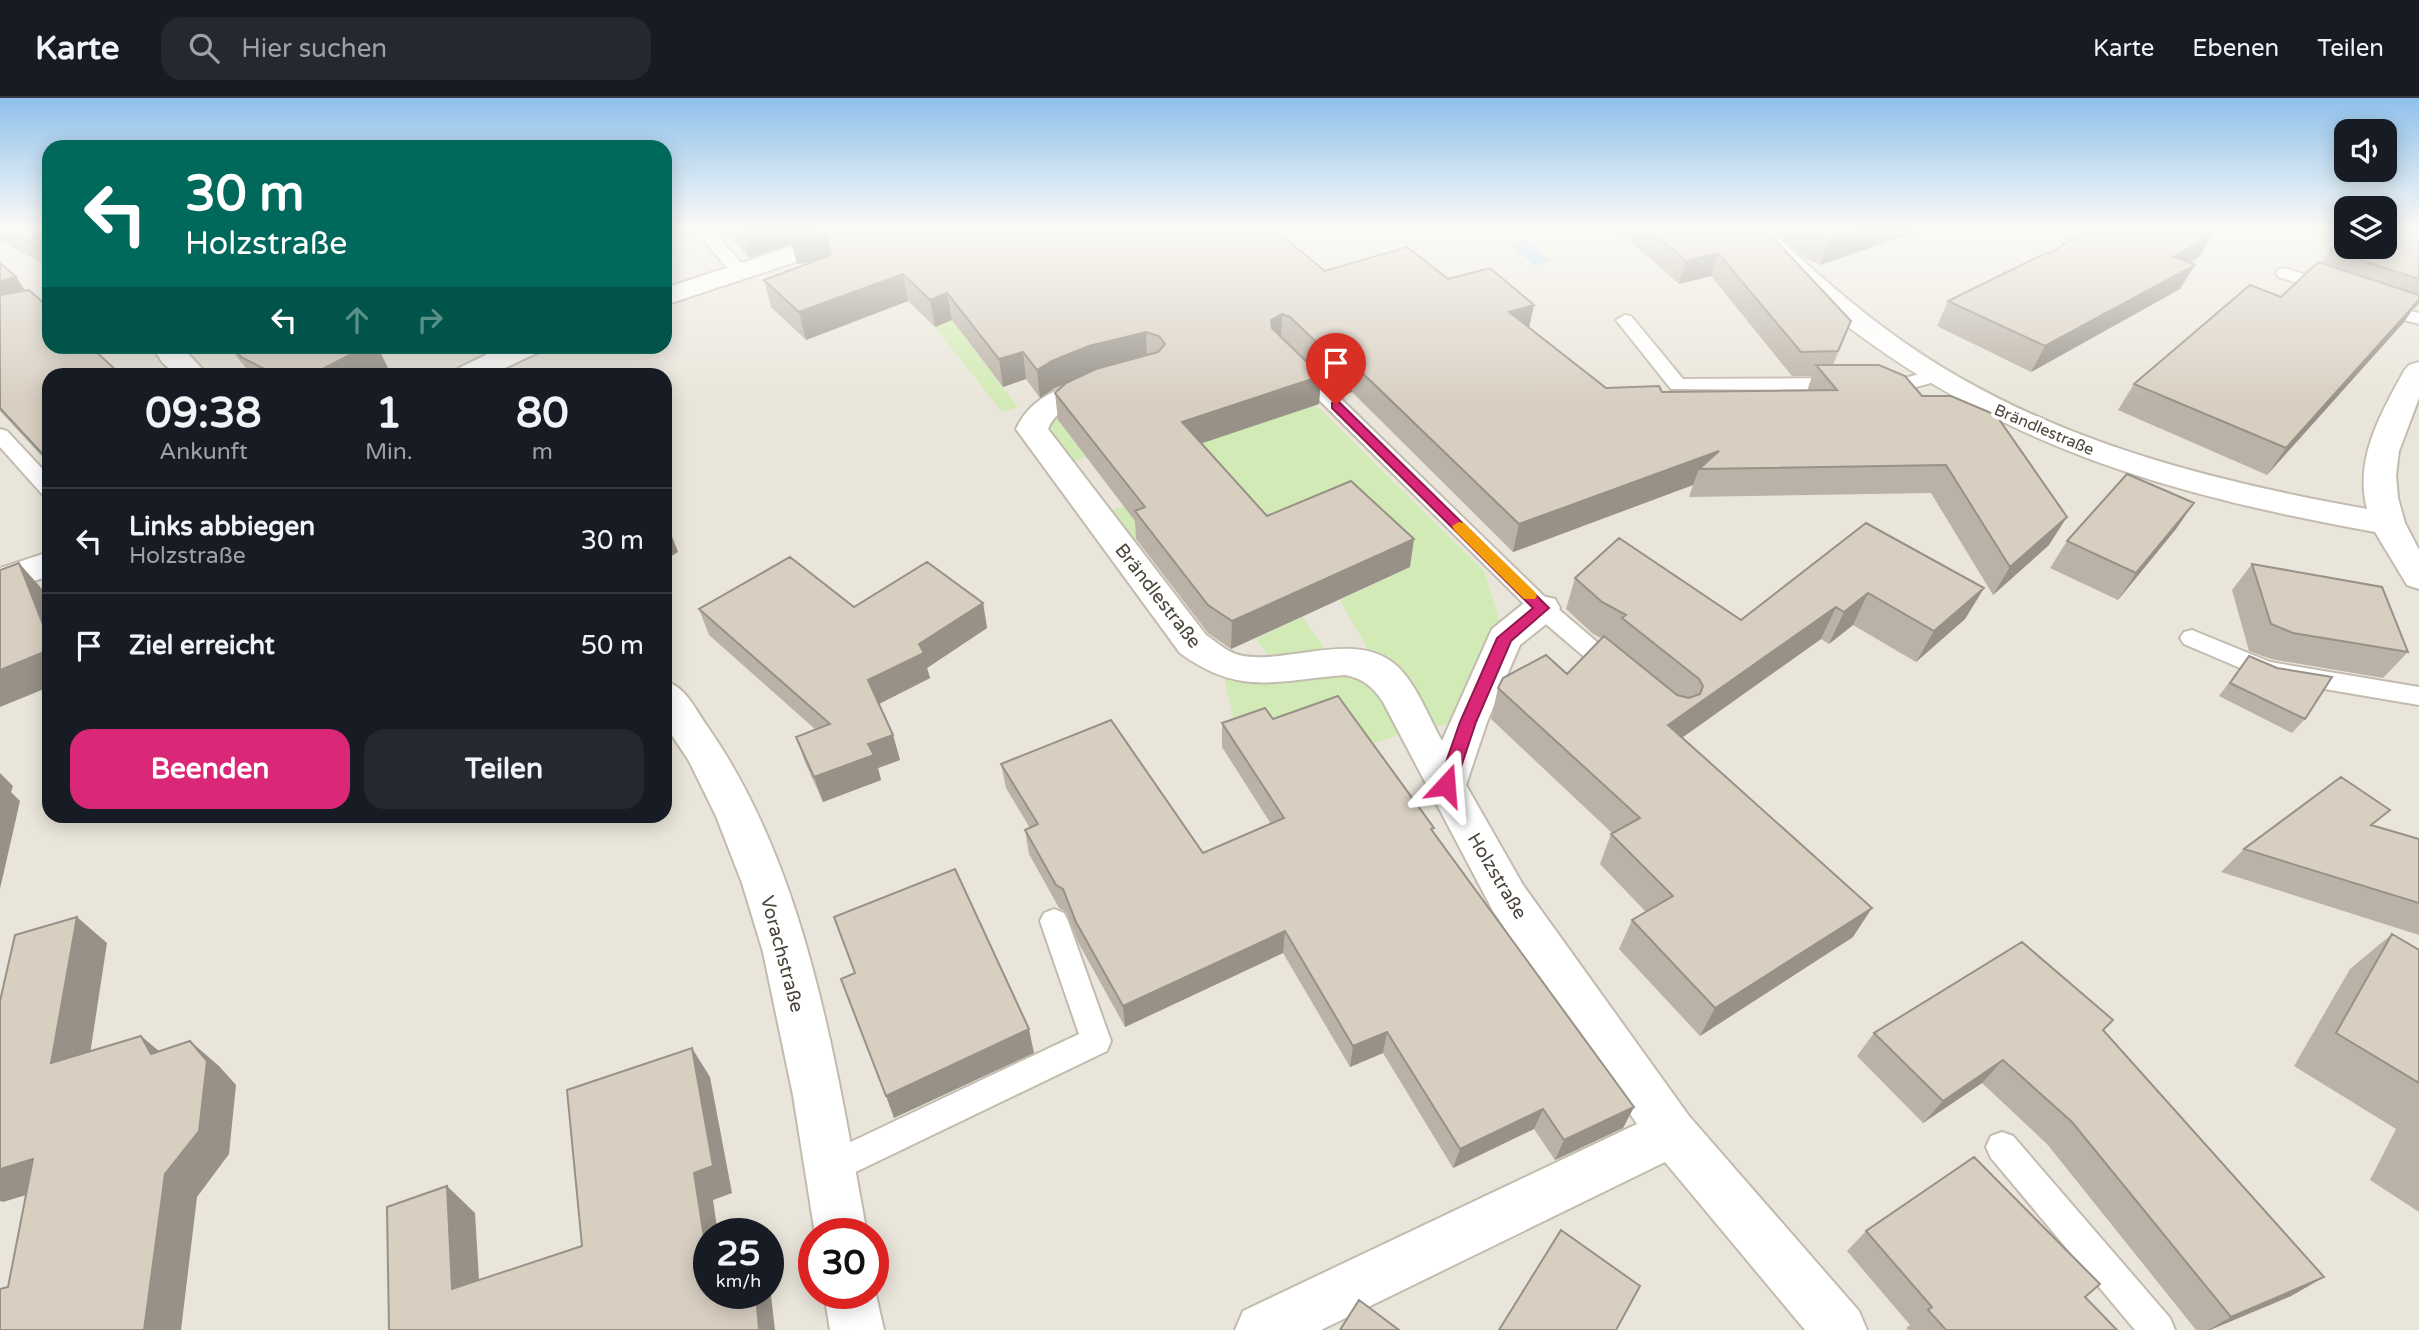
<!DOCTYPE html>
<html lang="de">
<meta charset="utf-8">
<style>
body{margin:0;font-family:"Varela Round",sans-serif;background:#242831;color:#f1f3f6;height:100vh;display:flex;flex-direction:column;font-size:26px;white-space:nowrap}
*{box-sizing:border-box;margin:0}
p{font-size:23px;color:#9ea1a6}
.icon{flex:none;width:38px;height:38px;fill:none;stroke:currentColor;stroke-width:2;stroke-linecap:round;stroke-linejoin:round}
.map{position:relative;flex:1;overflow:hidden}
.panel{position:absolute;left:42px;top:270px;width:630px;height:455px;display:flex;flex-direction:column;background:#171b24;border-radius:21px;box-shadow:0 4px 18px #0003}
.panel>*{flex:none}
.banner{position:absolute;left:42px;top:42px;width:630px;height:214px;border-radius:21px;box-shadow:0 4px 18px #0003;background:#00695c;color:#fff;overflow:hidden}
.buttons{position:absolute;left:2334px;top:21px;display:grid;gap:14px}
.buttons a{display:grid;place-items:center;width:63px;height:63px;border-radius:14px;background:#171b24;box-shadow:0 4px 18px #0003;font-size:35px}
.speed{position:absolute;left:693px;top:1120px;display:flex;gap:14px;font-size:35px;font-weight:700;text-align:center}
.speed>*{display:grid;place-content:center;width:91px;height:91px;border-radius:50%;background:#171b24;box-shadow:0 4px 18px #0003;line-height:1}
.speed small{font-size:18px;font-weight:400}
.speed .limit{border:10px solid #d22;background:#fff;color:#111}
.pin{position:absolute;display:grid;place-items:center;width:60px;height:60px;color:#fff;margin:-72px -30px;border-radius:50% 50% 50% 0;rotate:-45deg;box-shadow:0 0 7px #0007}
.pin .icon{rotate:45deg}
.me{position:absolute;width:77px;margin:-38px;rotate:19deg;stroke-linejoin:round;filter:drop-shadow(0 0 5px #0008)}
.turn{display:flex;align-items:center;gap:24px;height:147px;padding:0 28px;font-size:32px}
.turn .icon{width:91px;height:91px;stroke-width:2.5}
.turn b{display:block;font-size:49px;line-height:60px}
.lanes{display:flex;align-items:center;height:66px;padding:0 28px;background:#0003;justify-content:center;gap:35px;direction:ltr}
.lanes .off{opacity:.35}
.eta{display:flex;justify-content:space-evenly;align-items:center;height:119px;text-align:center}
.eta b{font-size:42px;font-weight:700;line-height:49px}
.primary-button{display:flex;gap:14px;margin-top:auto;padding:14px 28px}
.primary-button a{flex:1;height:80px;border-radius:21px;background:#db2777;color:#fff;font-size:28px;font-weight:700;line-height:80px;text-align:center}
.primary-button a+a{background:#242831;color:#f1f3f6}
ul{padding:0;list-style:none}
li{display:flex;align-items:center;gap:21px;height:105px;padding:0 28px;border-top:2px solid #363941}
li div{flex:1}
li b{display:block;font-size:26px}
li em{font-style:normal}
header{display:flex;align-items:center;gap:42px;box-sizing:border-box;height:98px;padding:0 35px;background:#171b24;border-bottom:2px solid #363941}
header strong{font-size:33px}
nav{display:flex;gap:38px;margin-inline-start:auto;font-size:24px}
.search{width:490px;height:63px;background:#242831;display:flex;align-items:center;gap:18px;box-sizing:border-box;padding:0 24px;border-radius:21px;color:#9ea1a6;font-size:26px}
.map>svg:first-child{display:block}
.residential{fill:#eae5da;fill-rule:evenodd}
.green{fill:#d2eab5}
.water{fill:#a9d4f2}
.lines{fill:none;stroke-linecap:round;stroke-linejoin:round}
.service-casing{stroke:#c2bbae;stroke-width:4}
.minor-casing{stroke:#c2bbae;stroke-width:4}
.service{fill:#fff;fill-rule:evenodd}
.minor{fill:#fff;fill-rule:evenodd}
.wall{fill:#bab2a6}
.shaded-wall{fill:#979187}
.building{fill:#d8cfc1;stroke:#979187;stroke-width:2}
.route{fill:#db2777;stroke:#8e194d;stroke-width:2}
.slow{fill:#f59e0b}
.labels{text-anchor:middle;dominant-baseline:central;stroke-width:7;stroke-linejoin:round;paint-order:stroke}
.far-street-label{font-size:16px;fill:#4b4439;stroke:#fff}
.street-label{font-size:19px;fill:#4b4439;stroke:#fff}
</style>
<header>
<strong>Karte</strong>
<div class="search"><svg class="icon" aria-label="search" viewBox="0 0 24 24"><circle cx="10" cy="10" r="6"/><path d="M15 15l6 6"/></svg>Hier suchen</div>
<nav><a>Karte</a><a>Ebenen</a><a>Teilen</a></nav>
</header>
<div class="map">
<svg width="2419" height="1232" viewBox="0 0 2419 1232">
<rect width="100%" height="100%" fill="#f6f3ec"/>
<path class="residential" d="M 0,131 L 49,131 L 49,248 L 665,248 L 665,131 L 2347,131 L 2347,149 L 2385,149 L 2419,131 L 2419,1232 L 0,1232 ZM 49,276 L 665,276 L 665,718 L 49,718 ZM 709,1136 L 768,1136 L 768,1195 L 709,1195 ZM 814,1136 L 873,1136 L 873,1195 L 814,1195 Z"/>
<path class="green" d="M 1158,151 L 1484,473 L 1505,540 L 1468,624 L 1416,631 L 1357,651 L 1238,640 L 1221,566 L 1280,571 L 1255,541 L 1302,519 L 1335,564 L 1382,576 L 1340,502 L 1409,470 L 1156,434 L 1119,448 L 1096,418 L 1206,379 L 1066,333 L 1086,359 L 1058,368 L 1032,331 L 1079,295 L 1061,270 L 966,241 L 1018,309 L 1002,314 L 935,229 L 1050,185 Z"/>
<path class="water" d="M 1525,142 L 1549,162 L 1536,168 L 1508,146 Z"/>
<g class="lines">
<defs>
<path id="service" d="M 694,131 L 711,131 L 746,170 L 749,174 L 746,178 L 734,178 Z
M 2285,170 L 2336,187 L 2339,191 L 2330,196 L 2279,179 L 2276,175 L 2279,171 Z
M 2377,204 L 2419,215 L 2419,226 L 2371,213 L 2368,209 L 2371,205 Z
M 1625,217 L 1631,218 L 1683,281 L 1843,280 L 1852,286 L 1843,292 L 1671,291 L 1616,222 Z
M 1298,264 L 1305,266 L 1550,504 L 1624,567 L 1628,573 L 1624,579 L 1616,582 L 1608,579 L 1534,516 L 1291,274 L 1289,270 Z
M 1934,272 L 1943,278 L 1941,282 C 1924,287 1883,301 1871,286 L 1880,280 L 1905,280 Z
M 0,331 L 7,333 L 49,378 L 49,398 L 42,396 L 0,349 Z
M 2192,532 L 2270,564 L 2419,589 L 2419,607 L 2266,581 L 2184,546 L 2180,540 L 2184,534 Z
M 1054,811 L 1064,815 L 1068,823 L 1111,943 L 1107,953 L 841,1081 L 830,1086 L 819,1081 L 814,1070 L 819,1059 L 1079,936 L 1040,823 L 1044,815 Z
M 2002,1034 L 2013,1038 L 2170,1220 L 2175,1232 L 2135,1232 L 1991,1060 L 1986,1049 L 1991,1038 Z"/>
<path id="minor" d="M 846,131 L 884,131 L 880,136 L 665,207 L 665,190 Z
M 1741,131 L 1769,131 C 1811,171 1854,209 1902,243 C 2040,340 2204,382 2367,411 C 2354,361 2381,315 2404,273 L 2409,267 L 2419,264 L 2419,300 L 2399,353 L 2396,377 L 2398,400 L 2405,425 L 2419,452 L 2419,491 L 2407,487 L 2375,434 C 2172,397 2004,350 1838,221 C 1811,200 1760,159 1741,131 Z
M 152,248 L 181,248 L 207,276 L 175,276 L 162,264 Z
M 504,248 L 543,248 L 539,254 L 492,276 L 454,276 L 459,270 Z
M 1105,278 L 1116,281 L 1120,287 L 1116,293 C 1092,300 1058,305 1048,331 L 1206,537 C 1218,545 1229,556 1243,558 C 1293,566 1361,529 1401,572 C 1419,592 1429,620 1442,643 L 1492,531 L 1529,501 L 1542,498 L 1555,501 L 1560,510 L 1555,519 L 1520,547 L 1487,624 L 1466,687 L 1523,787 L 1689,1018 L 1859,1213 L 1867,1232 L 1805,1232 L 1665,1064 L 1321,1232 L 1235,1232 L 1243,1213 L 1637,1026 L 1493,813 L 1383,604 C 1373,589 1363,580 1345,577 C 1277,582 1240,599 1180,555 L 1016,331 C 1033,294 1069,287 1105,278 Z
M 49,454 L 49,478 L 0,494 L 0,470 Z
M 665,583 C 686,589 695,611 707,628 C 808,772 836,967 867,1136 L 815,1136 L 793,997 L 763,854 L 742,785 L 716,718 L 689,663 L 665,627 Z
M 873,1184 L 884,1232 L 830,1232 L 824,1195 L 873,1195 Z"/>
</defs>
<use href="#service" class="service-casing"/>
<use href="#minor" class="minor-casing"/>
<use href="#service" class="service"/>
<use href="#minor" class="minor"/>
</g>
<path class="wall" d="M 0,131 L 40,131 L 49,158 L 49,169 L 0,142 Z
M 722,131 L 1273,131 L 1325,173 L 1448,181 L 1534,207 L 1529,229 L 1606,290 L 1662,294 L 1807,293 L 1812,278 L 1792,278 L 1711,178 L 1679,186 L 1617,131 L 1765,131 L 1851,223 L 1833,267 L 2049,447 L 1993,497 L 1931,395 L 1689,399 L 1693,387 L 1513,454 L 1352,294 L 1342,298 L 1288,246 L 1321,278 L 1319,306 L 1201,345 L 1267,418 L 1410,469 L 1231,551 L 1208,535 L 1136,441 L 1135,423 L 1058,322 L 1055,295 L 1065,287 L 1055,290 L 1040,300 L 1026,281 L 1003,289 L 952,222 L 935,229 L 908,203 L 806,242 L 771,209 L 764,182 L 813,164 L 797,166 L 792,146 L 749,160 Z
M 1772,131 L 1924,131 L 1820,167 L 1802,158 Z
M 2419,131 L 2419,206 L 2415,211 L 2414,210 L 2404,224 L 2267,377 L 2118,312 L 2134,286 L 2281,199 L 2321,165 L 2330,152 Z
M 2051,155 L 2200,158 L 2189,165 L 2180,191 L 2031,274 L 1937,228 L 1948,203 Z
M 0,165 L 16,179 L 25,192 L 49,276 L 49,366 L 0,313 Z
M 228,248 L 377,248 L 388,270 L 376,276 L 251,276 Z
M 2194,405 L 2176,431 L 2118,502 L 2050,470 L 2067,443 Z
M 1866,425 L 1984,490 L 1965,521 L 1916,564 L 1853,527 L 1829,546 L 1821,541 L 1682,640 L 1853,839 L 1700,938 L 1619,851 L 1632,822 L 1646,814 L 1600,766 L 1611,736 L 1612,735 L 1491,621 L 1498,590 L 1567,576 L 1602,541 L 1592,535 L 1566,511 L 1575,480 L 1741,522 Z
M 2252,466 L 2408,554 L 2383,580 L 2271,561 L 2249,553 L 2232,492 Z
M 983,505 L 987,530 L 927,570 L 930,580 L 879,606 L 893,637 L 900,662 L 878,670 L 881,682 L 823,704 L 805,664 L 796,639 L 816,632 L 709,537 L 699,511 L 854,509 Z
M 2249,558 L 2305,621 L 2292,635 L 2219,598 Z
M 1273,621 L 1433,735 L 1634,1009 L 1623,1030 L 1555,1062 L 1534,1031 L 1453,1070 L 1383,955 L 1350,969 L 1283,855 L 1125,929 L 1079,846 L 1066,814 L 1059,810 L 1029,756 L 1025,732 L 1030,730 L 1006,690 L 1001,666 L 1203,755 L 1271,726 L 1222,649 L 1222,625 Z
M 2419,741 L 2419,837 L 2221,774 L 2244,751 Z
M 2392,836 L 2419,852 L 2419,1114 L 2370,1082 L 2396,1031 L 2294,968 L 2350,871 Z
M 2103,932 L 2324,1179 L 2291,1198 L 2210,1232 L 2196,1232 L 2047,1046 L 1982,985 L 1923,1025 L 1857,958 L 1874,935 Z
M 1866,1133 L 2085,1199 L 2117,1232 L 1908,1232 L 1906,1230 L 1910,1227 L 1847,1153 Z"/>
<path class="shaded-wall" d="M 31,131 L 40,131 L 49,158 L 49,165 L 36,147 Z
M 750,131 L 839,131 L 826,135 L 832,161 L 797,166 L 792,146 L 749,160 L 742,133 Z
M 1863,131 L 1924,131 L 1820,167 L 1829,142 Z
M 2214,134 L 2200,158 L 2160,184 L 2174,159 Z
M 1718,155 L 1711,178 L 1679,186 L 1686,163 Z
M 2195,167 L 2180,191 L 2031,274 L 2045,248 Z
M 903,176 L 908,203 L 806,242 L 799,214 Z
M 16,179 L 34,205 L 0,212 L 0,183 Z
M 947,195 L 952,222 L 935,229 L 930,202 Z
M 2419,202 L 2404,224 L 2267,377 L 2286,350 Z
M 1534,207 L 1528,234 L 1509,214 Z
M 1282,216 L 1281,243 L 1270,250 L 1271,222 Z
M 1146,234 L 1147,261 L 1091,276 L 1055,290 L 1040,300 L 1037,272 L 1052,263 L 1089,248 Z
M 367,248 L 377,248 L 388,270 L 376,276 L 313,276 Z
M 1023,254 L 1026,281 L 1003,289 L 999,261 Z
M 1354,267 L 1352,294 L 1342,298 L 1344,270 Z
M 1321,278 L 1319,306 L 1182,352 L 1182,324 Z
M 1719,353 L 1699,371 L 1693,387 L 1513,454 L 1519,426 Z
M 2194,405 L 2176,431 L 2118,502 L 2136,475 Z
M 2067,419 L 2049,447 L 1993,497 L 2010,469 Z
M 668,428 L 678,454 L 665,462 L 665,430 Z
M 1414,441 L 1410,469 L 1231,551 L 1232,523 Z
M 19,465 L 42,491 L 49,508 L 49,542 Z
M 1984,490 L 1965,521 L 1916,564 L 1934,533 Z
M 1868,495 L 1853,527 L 1829,546 L 1844,514 Z
M 983,505 L 987,530 L 927,570 L 930,580 L 875,608 L 868,582 L 919,546 Z
M 1836,509 L 1821,541 L 1656,658 L 1668,627 Z
M 49,552 L 49,589 L 0,609 L 0,572 Z
M 893,637 L 900,662 L 878,670 L 881,682 L 823,704 L 814,679 L 868,646 Z
M 0,675 L 13,688 L 11,694 L 20,703 L 0,791 Z
M 1872,810 L 1853,839 L 1700,938 L 1715,910 Z
M 77,819 L 107,845 L 85,989 L 51,965 Z
M 1285,833 L 1283,855 L 1125,929 L 1123,908 Z
M 1029,931 L 1034,955 L 894,1020 L 886,998 Z
M 1387,934 L 1383,955 L 1350,969 L 1353,948 Z
M 141,938 L 171,963 L 151,956 Z
M 190,943 L 219,968 L 236,987 L 229,1056 L 197,1099 L 181,1232 L 144,1232 L 165,1076 Z
M 692,950 L 710,979 L 732,1095 L 713,1102 L 718,1136 L 709,1136 L 709,1172 L 694,1075 Z
M 2003,962 L 1982,985 L 1923,1025 L 1943,1003 Z
M 1634,1009 L 1623,1030 L 1555,1062 L 1564,1042 Z
M 1543,1011 L 1534,1031 L 1453,1070 L 1460,1051 Z
M 33,1061 L 69,1084 L 3,1104 L 0,1103 L 0,1071 Z
M 447,1088 L 475,1115 L 481,1214 L 452,1191 Z
M 2324,1179 L 2291,1198 L 2210,1232 L 2208,1232 L 2231,1219 Z
M 768,1187 L 770,1189 L 775,1232 L 759,1232 L 756,1195 L 768,1195 Z"/>
<path class="building" d="M 7,131 L 31,131 L 36,147 Z
M 739,131 L 750,131 L 742,133 Z
M 818,131 L 1273,131 L 1325,173 L 1407,149 L 1448,181 L 1490,170 L 1534,207 L 1509,214 L 1606,290 L 1659,288 L 1662,294 L 1837,292 L 1816,267 L 1879,267 L 1905,278 L 1922,298 L 1951,298 L 1996,317 L 2067,419 L 2010,469 L 1946,367 L 1699,371 L 1719,353 L 1519,426 L 1354,267 L 1344,270 L 1290,219 L 1282,216 L 1271,222 L 1272,230 L 1321,278 L 1182,324 L 1267,418 L 1351,383 L 1414,441 L 1232,523 L 1208,507 L 1135,413 L 1145,409 L 1055,295 L 1066,285 L 1096,271 L 1158,254 L 1165,246 L 1159,238 L 1146,234 L 1089,248 L 1052,263 L 1037,272 L 1023,254 L 999,261 L 947,195 L 930,202 L 903,176 L 799,214 L 764,182 L 831,157 L 825,135 L 790,140 Z
M 1649,131 L 1765,131 L 1851,223 L 1838,253 L 1801,254 L 1718,155 L 1686,163 Z
M 1808,131 L 1863,131 L 1829,142 L 1811,133 Z
M 2086,131 L 2207,131 L 2214,134 L 2174,159 L 2195,167 L 2045,248 L 1948,203 L 2048,154 L 2051,155 Z
M 2385,131 L 2419,131 L 2419,181 L 2330,152 L 2347,136 L 2347,149 L 2385,149 Z
M 2318,164 L 2419,197 L 2419,202 L 2286,350 L 2134,286 L 2250,187 L 2281,199 Z
M 0,165 L 16,179 L 0,183 Z
M 29,192 L 49,210 L 49,248 L 90,248 L 120,276 L 49,276 L 49,363 L 0,310 L 0,197 Z
M 233,248 L 367,248 L 313,276 L 274,276 L 241,259 Z
M 2127,376 L 2194,405 L 2136,475 L 2067,443 Z
M 1866,425 L 1984,490 L 1934,533 L 1868,495 L 1844,514 L 1836,509 L 1668,627 L 1872,810 L 1715,910 L 1632,822 L 1673,798 L 1611,736 L 1640,720 L 1498,590 L 1503,580 L 1546,557 L 1567,576 L 1604,538 L 1677,597 L 1689,600 L 1700,596 L 1703,588 L 1699,581 L 1622,520 L 1626,517 L 1602,504 L 1575,480 L 1619,440 L 1741,522 Z
M 790,459 L 854,509 L 927,464 L 983,505 L 919,546 L 924,555 L 868,582 L 893,637 L 868,646 L 874,657 L 814,679 L 796,639 L 830,626 L 699,511 Z
M 19,465 L 49,542 L 49,552 L 0,572 L 0,472 Z
M 2252,466 L 2382,489 L 2408,554 L 2293,535 L 2271,526 Z
M 2249,558 L 2277,570 L 2332,579 L 2305,621 L 2230,585 Z
M 1338,598 L 1434,730 L 1431,731 L 1634,1009 L 1564,1042 L 1543,1011 L 1460,1051 L 1387,934 L 1353,948 L 1285,833 L 1123,908 L 1076,824 L 1063,791 L 1056,787 L 1025,732 L 1038,726 L 1001,666 L 1111,622 L 1203,755 L 1284,720 L 1222,625 L 1265,610 L 1273,621 Z
M 2341,679 L 2390,712 L 2371,727 L 2419,741 L 2419,805 L 2244,751 Z
M 955,771 L 1029,931 L 886,998 L 841,881 L 855,875 L 834,819 Z
M 77,819 L 51,965 L 141,938 L 151,956 L 190,943 L 207,963 L 199,1033 L 165,1076 L 144,1232 L 0,1232 L 0,1191 L 8,1189 L 33,1061 L 0,1071 L 0,903 L 15,837 Z
M 2392,836 L 2419,852 L 2419,985 L 2336,935 Z
M 2022,844 L 2113,922 L 2103,932 L 2324,1179 L 2231,1219 L 2072,1024 L 2003,962 L 1943,1003 L 1874,935 Z
M 692,950 L 713,1068 L 694,1075 L 709,1172 L 709,1195 L 756,1195 L 759,1232 L 389,1232 L 387,1109 L 447,1088 L 452,1191 L 582,1148 L 567,992 Z
M 1974,1059 L 2100,1186 L 2085,1199 L 2117,1232 L 1946,1232 L 1928,1212 L 1932,1209 L 1866,1133 Z
M 1561,1132 L 1640,1188 L 1616,1232 L 1499,1232 Z
M 1359,1202 L 1399,1232 L 1340,1232 Z"/>
<linearGradient id="sky" x2="0" y2="1"><stop stop-color="#8fc1ec"/><stop offset="0.43" stop-color="#fbfaf6"/><stop offset="1" stop-color="#fbfaf6" stop-opacity="0"/></linearGradient>
<rect width="2419" height="303" fill="url(#sky)"/>
<path class="route" d="M 1336,304 L 1340,305 L 1549,510 L 1511,543 L 1476,624 L 1455,687 L 1452,691 L 1440,691 L 1438,687 L 1460,624 L 1497,540 L 1533,510 L 1332,310 L 1332,305 Z"/>
<path class="slow" d="M 1459,424 L 1464,425 L 1535,494 L 1537,498 L 1535,501 L 1524,501 L 1454,432 L 1452,428 Z"/>
<g class="labels">
<g class="far-street-label">
<text transform="translate(2044 332) rotate(23)">Brändlestraße</text>
</g>
<g class="street-label">
<text transform="translate(1158 498) rotate(52)">Brändlestraße</text>
<text transform="translate(1497 778) rotate(59)">Holzstraße</text>
<text transform="translate(782 856) rotate(75)">Vorachstraße</text>
</g>
</g>
</svg>
<div class="buttons">
<a><svg class="icon" aria-label="sound" viewBox="0 0 24 24"><path d="M4 9h4l5-4v14l-5-4H4zM17 9q2 3 0 6"/></svg></a>
<a><svg class="icon" aria-label="layers" viewBox="0 0 24 24"><path d="M12 4l9 5-9 5-9-5zM3 14l9 5 9-5"/></svg></a>
</div>
<div class="speed"><div>25<small>km/h</small></div><div class="limit">30</div></div>
<div class="pin" style="left:1336px;top:307px;background:#d93025"><svg class="icon" aria-label="arrive" viewBox="0 0 24 24"><path d="M6 21V4h12l-3 4 3 4H6"/></svg></div>
<svg class="me" style="left:1446px;top:687px" viewBox="-20 -20 40 40"><path d="M0-17L14 15 0 8-14 15z" fill="#db2777" stroke="#fff" stroke-width="4"/></svg>
<div class="banner">
<div class="turn"><svg class="icon" aria-label="left" viewBox="0 0 24 24"><path d="M17 20v-9H6M10 6l-5 5 5 5"/></svg><div><b>30 m</b>Holzstraße</div></div>
<div class="lanes"><svg class="icon" aria-label="left" viewBox="0 0 24 24"><path d="M17 20v-9H6M10 6l-5 5 5 5"/></svg><svg class="icon off" aria-label="ahead" viewBox="0 0 24 24"><path d="M12 20V5M6 11l6-6 6 6"/></svg><svg class="icon off" aria-label="right" viewBox="0 0 24 24"><path d="M7 20v-9h11M14 6l5 5-5 5"/></svg></div>
</div>
<section class="panel">
<div class="eta">
<div><b>09:38</b><p>Ankunft</p></div>
<div><b>1</b><p>Min.</p></div>
<div><b>80</b><p>m</p></div>
</div>
<ul>
<li><svg class="icon" aria-label="left" viewBox="0 0 24 24"><path d="M17 20v-9H6M10 6l-5 5 5 5"/></svg><div><b>Links abbiegen</b><p>Holzstraße</p></div><em>30 m</em></li>
<li><svg class="icon" aria-label="arrive" viewBox="0 0 24 24"><path d="M6 21V4h12l-3 4 3 4H6"/></svg><div><b>Ziel erreicht</b></div><em>50 m</em></li>
</ul>
<div class="primary-button"><a>Beenden</a><a>Teilen</a></div>
</section>
</div>
